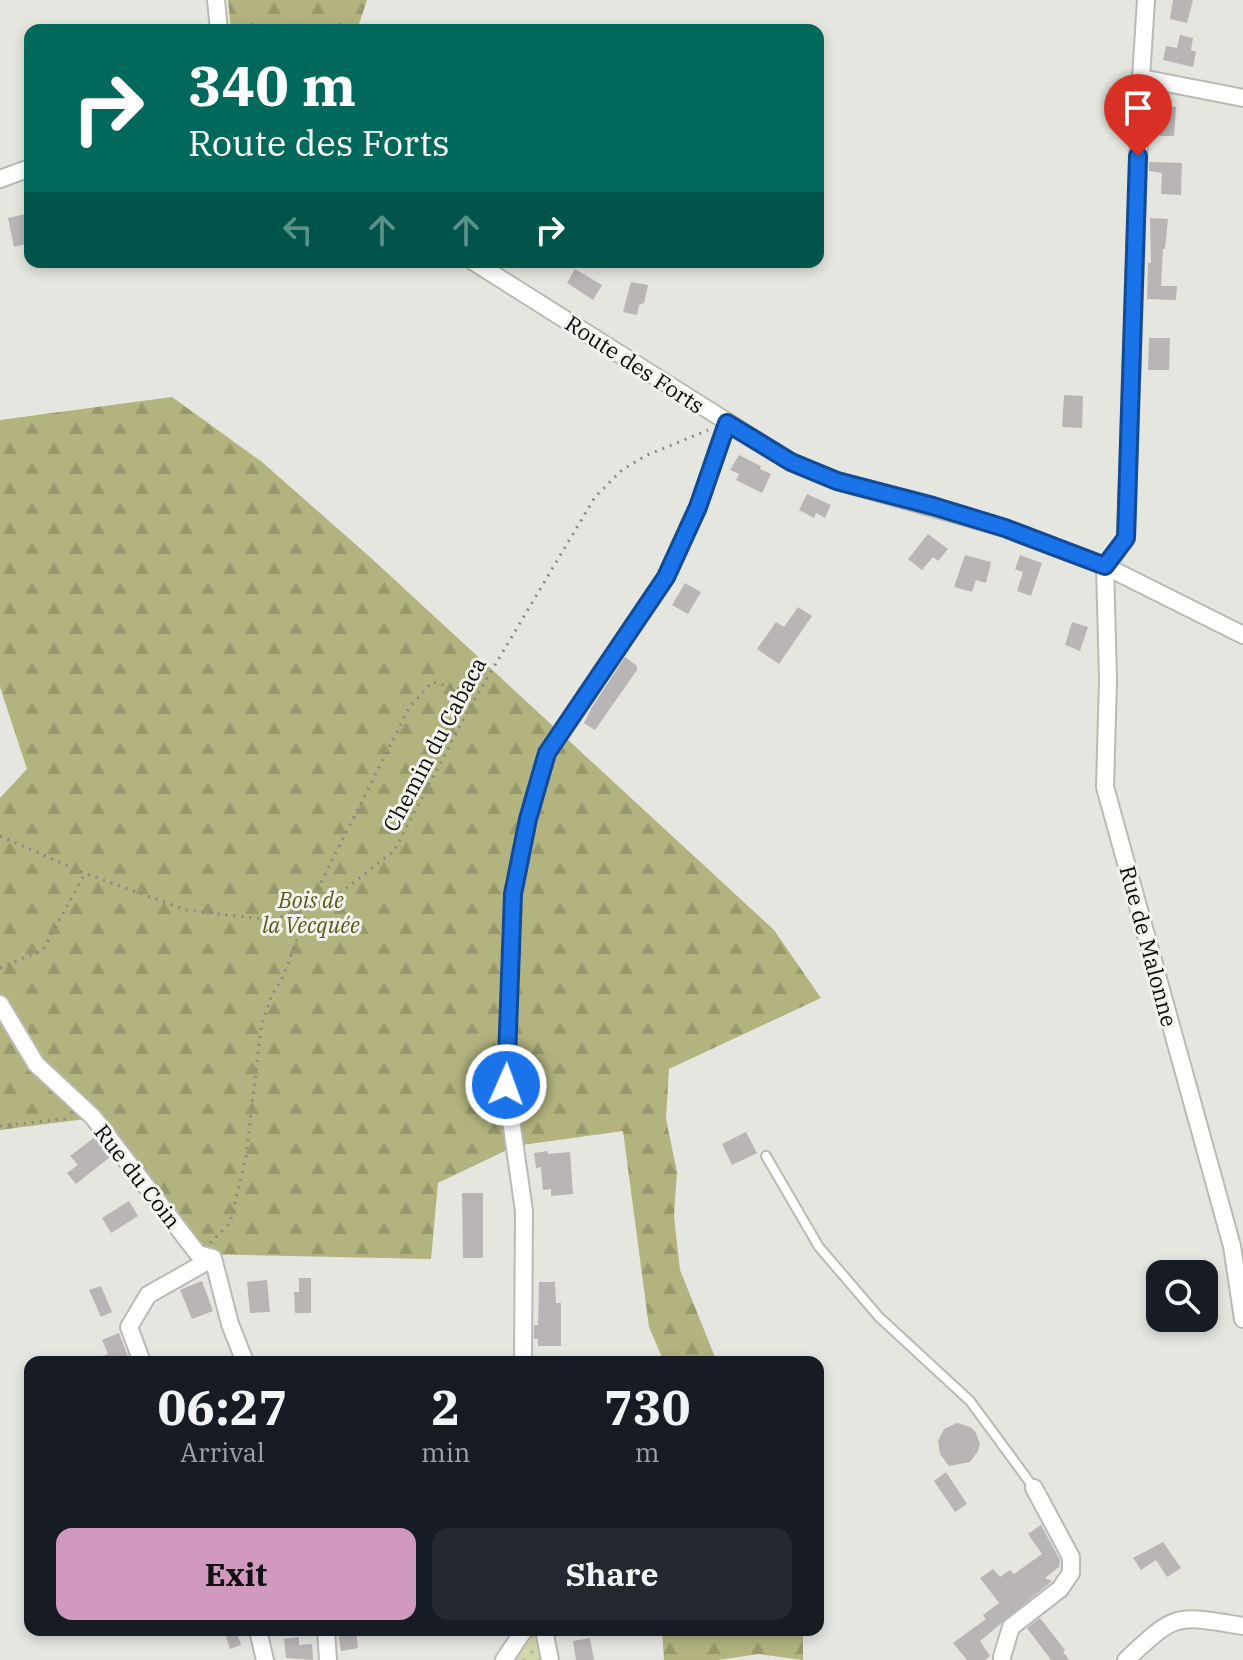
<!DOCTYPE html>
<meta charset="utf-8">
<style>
body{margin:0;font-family:"IBM Plex Serif",serif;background:#242831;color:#f1f3f6;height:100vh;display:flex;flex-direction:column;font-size:30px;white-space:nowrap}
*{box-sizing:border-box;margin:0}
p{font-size:26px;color:#9ea1a6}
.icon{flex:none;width:44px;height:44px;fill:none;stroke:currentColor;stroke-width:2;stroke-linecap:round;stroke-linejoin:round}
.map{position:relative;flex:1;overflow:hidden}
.sheet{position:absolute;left:24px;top:1356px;width:800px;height:280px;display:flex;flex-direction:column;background:#171b24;border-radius:16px;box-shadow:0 4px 12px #0003}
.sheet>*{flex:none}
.banner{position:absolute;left:24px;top:24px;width:800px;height:244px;border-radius:16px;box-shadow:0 4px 12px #0003;background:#00695c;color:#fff;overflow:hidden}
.tools{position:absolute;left:1146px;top:1260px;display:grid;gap:16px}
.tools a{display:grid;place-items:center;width:72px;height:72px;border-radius:16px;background:#171b24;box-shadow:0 4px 12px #0003;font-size:40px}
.pin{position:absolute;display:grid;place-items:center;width:68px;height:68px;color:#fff;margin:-82px -34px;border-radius:50% 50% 50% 0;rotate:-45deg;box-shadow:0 0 8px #0007}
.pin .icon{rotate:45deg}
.me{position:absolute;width:88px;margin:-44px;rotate:2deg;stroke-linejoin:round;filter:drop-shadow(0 0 6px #0008)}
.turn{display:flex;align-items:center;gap:28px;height:168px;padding:0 32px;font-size:36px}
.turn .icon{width:104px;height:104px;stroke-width:2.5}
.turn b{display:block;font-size:56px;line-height:68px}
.lanes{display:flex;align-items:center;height:76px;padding:0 32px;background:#0003;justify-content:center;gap:40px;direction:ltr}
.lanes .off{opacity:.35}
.eta{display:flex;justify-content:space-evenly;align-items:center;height:136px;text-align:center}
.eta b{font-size:48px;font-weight:800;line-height:56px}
.action{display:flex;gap:16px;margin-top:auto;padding:16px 32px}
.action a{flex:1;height:92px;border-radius:16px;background:#d199be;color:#111;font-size:32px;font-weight:800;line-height:92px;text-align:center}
.action a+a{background:#242831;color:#f1f3f6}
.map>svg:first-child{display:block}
.grass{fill:url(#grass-dots)}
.forest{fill:url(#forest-firs)}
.building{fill:#b9b4b6}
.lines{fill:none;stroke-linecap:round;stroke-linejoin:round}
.lane-casing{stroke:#babab5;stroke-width:12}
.street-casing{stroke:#babab5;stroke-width:20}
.path{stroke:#898986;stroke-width:3;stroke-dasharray:2 6;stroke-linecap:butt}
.lane{stroke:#fff;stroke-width:8}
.street{stroke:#fff;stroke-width:16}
.route-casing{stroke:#114b97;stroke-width:20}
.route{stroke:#1a73e8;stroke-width:14}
.labels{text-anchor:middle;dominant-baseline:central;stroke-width:6;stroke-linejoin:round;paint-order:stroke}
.street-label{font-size:22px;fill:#0b0c0a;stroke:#f3f3ee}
.park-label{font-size:22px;font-style:italic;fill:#58581b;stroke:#f3f3ee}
</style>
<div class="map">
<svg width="1243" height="1660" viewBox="0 0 1243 1660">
<defs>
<pattern id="grass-dots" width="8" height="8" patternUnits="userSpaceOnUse" patternTransform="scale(2)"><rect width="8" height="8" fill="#d5d6ab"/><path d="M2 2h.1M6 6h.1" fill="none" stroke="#b6b692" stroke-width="1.8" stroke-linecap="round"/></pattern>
<pattern id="forest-firs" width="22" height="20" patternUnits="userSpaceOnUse" patternTransform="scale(2)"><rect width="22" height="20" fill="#b2b37e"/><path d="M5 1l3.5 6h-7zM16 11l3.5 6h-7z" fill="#98996c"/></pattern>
</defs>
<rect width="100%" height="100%" fill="#e6e6e1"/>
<path class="grass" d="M 524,1630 L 543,1630 L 550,1660 L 504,1660 Z"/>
<path class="forest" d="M 228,0 L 367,0 L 357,30 L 231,30 Z
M 172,397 L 262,462 L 371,558 L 774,930 L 821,998 L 669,1069 L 666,1119 L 677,1172 L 674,1216 L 680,1270 L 717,1362 L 664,1362 L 649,1327 L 623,1131 L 515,1146 L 438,1183 L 431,1259 L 198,1254 L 93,1118 L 0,1130 L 0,798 L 27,769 L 0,687 L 0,420 Z
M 662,1630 L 803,1630 L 803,1660 L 759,1654 L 718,1660 L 664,1660 Z"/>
<path class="building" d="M 1173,0 L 1193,0 L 1187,23 L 1170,19 Z
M 1180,35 L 1193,38 L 1191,50 L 1196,52 L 1193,67 L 1163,60 L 1166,46 L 1177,48 Z
M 1157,106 L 1176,107 L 1174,136 L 1160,136 L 1159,132 L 1156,132 Z
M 1149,162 L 1182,163 L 1181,195 L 1161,194 L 1162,173 L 1149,171 Z
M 30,213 L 30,243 L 14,247 L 8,218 Z
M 1150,218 L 1168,219 L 1165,249 L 1163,249 L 1161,286 L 1177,286 L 1176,300 L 1147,299 L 1148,263 L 1151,263 Z
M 575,269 L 602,285 L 593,300 L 567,283 Z
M 631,282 L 648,285 L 644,303 L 639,305 L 637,315 L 623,312 Z
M 1149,338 L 1170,338 L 1169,370 L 1148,370 Z
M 1064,395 L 1083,396 L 1082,428 L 1062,427 Z
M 739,455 L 761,466 L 760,469 L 771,474 L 762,493 L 736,480 L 739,474 L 730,470 Z
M 807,494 L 831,505 L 825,518 L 816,513 L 814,518 L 799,510 Z
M 928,534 L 948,549 L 938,561 L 933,557 L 922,570 L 908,559 Z
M 965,555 L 991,562 L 986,583 L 976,580 L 972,592 L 954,587 Z
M 1020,555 L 1042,563 L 1031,596 L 1017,591 L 1023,572 L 1015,569 Z
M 685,583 L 701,592 L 688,614 L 672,605 Z
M 798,607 L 812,616 L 779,664 L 757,649 L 776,622 L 784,627 Z
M 1072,622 L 1088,627 L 1080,651 L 1065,645 Z
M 625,657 L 637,666 L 637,670 L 595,730 L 584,723 L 592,707 Z
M 746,1132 L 757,1153 L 732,1165 L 722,1144 Z
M 95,1137 L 110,1157 L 76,1184 L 67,1173 L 78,1165 L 70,1156 Z
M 548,1151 L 548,1154 L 570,1152 L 573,1194 L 551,1196 L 551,1189 L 543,1190 L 541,1167 L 536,1168 L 534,1153 Z
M 462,1193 L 483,1193 L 483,1258 L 463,1258 Z
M 129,1201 L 138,1216 L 111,1233 L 102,1218 Z
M 299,1278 L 311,1278 L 311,1313 L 295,1313 L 294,1292 L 299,1292 Z
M 267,1280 L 270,1312 L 250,1313 L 247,1282 Z
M 202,1281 L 213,1311 L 192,1319 L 180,1290 Z
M 539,1282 L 555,1282 L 556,1303 L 561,1303 L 561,1346 L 538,1346 L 538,1339 L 534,1339 L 534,1325 L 538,1325 Z
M 101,1286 L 112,1312 L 101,1317 L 89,1290 Z
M 119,1333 L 130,1362 L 91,1362 L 108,1354 L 102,1340 Z
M 957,1423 L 970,1427 L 975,1431 L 980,1444 L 978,1451 L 970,1462 L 949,1466 L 940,1454 L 938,1441 L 944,1429 Z
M 946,1472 L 967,1504 L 955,1512 L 934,1481 Z
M 1041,1525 L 1060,1560 L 1059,1567 L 1045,1578 L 1052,1581 L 980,1641 L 990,1656 L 985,1660 L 967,1660 L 953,1643 L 986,1619 L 983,1615 L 999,1603 L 980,1578 L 993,1569 L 1000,1577 L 1010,1570 L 1014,1574 L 1042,1554 L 1028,1534 Z
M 1163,1542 L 1181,1568 L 1167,1577 L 1156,1560 L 1141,1570 L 1133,1558 Z
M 1040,1618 L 1065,1650 L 1063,1652 L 1069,1660 L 1051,1660 L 1027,1628 Z
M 224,1630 L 236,1630 L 241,1645 L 230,1649 Z
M 356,1630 L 358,1648 L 341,1651 L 338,1632 Z
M 299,1637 L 299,1645 L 312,1644 L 313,1660 L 286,1658 L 284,1639 Z
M 590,1638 L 594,1660 L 576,1660 L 573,1641 Z"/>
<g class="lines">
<defs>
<path id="lane" d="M 766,1156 L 819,1247 L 879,1317 L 970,1401 L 1034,1488"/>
<path id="street" d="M 216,0 L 219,30
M 1146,0 L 1141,78 L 1126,538 L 1105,566 L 1108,680 L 1105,787 L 1232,1246 L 1243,1319
M 1141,78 L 1243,98
M 0,179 L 30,168
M 474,262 L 791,462 L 837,481 L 1005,528 L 1105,566 L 1243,635
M 0,1004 L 36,1064 L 93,1117 L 198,1254 L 213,1258 L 230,1324 L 245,1362
M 142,1362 L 129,1327 L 148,1295 L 213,1258
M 523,1362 L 524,1211 L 506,1085 L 513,894 L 528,819 L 547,753 L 666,577 L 698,507 L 727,423
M 258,1630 L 265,1660
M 326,1630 L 328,1660
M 544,1630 L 550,1660
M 1002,1657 L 1011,1627 L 1060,1589 L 1071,1573 L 1071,1557 L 1034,1488
M 504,1660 L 524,1630
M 1126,1660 C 1177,1612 1175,1615 1243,1626"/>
</defs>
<use href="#lane" class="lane-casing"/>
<use href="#street" class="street-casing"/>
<path class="path" d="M 0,836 L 84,873 L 186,910 L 271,920 L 331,900 L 394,851 L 470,707 L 595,497 L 622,470 L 645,456 L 708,430
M 0,968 L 43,950 L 84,875
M 0,1126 L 72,1118
M 210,1243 L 230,1223 L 246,1157 L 261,1027 L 271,997 L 284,975 L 308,908 L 409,708 L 432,682 L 460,689 L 470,707"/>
<use href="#lane" class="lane"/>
<use href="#street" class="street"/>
</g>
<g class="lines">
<defs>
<path id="route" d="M 506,1085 L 513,894 L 528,819 L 547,753 L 666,577 L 698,507 L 727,423 L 791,462 L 837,481 L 933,506 L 1005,528 L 1105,566 L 1126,538 L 1138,156"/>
</defs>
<use href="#route" class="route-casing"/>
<use href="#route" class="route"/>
</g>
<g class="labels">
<g class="street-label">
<text transform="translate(635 364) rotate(33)">Route des Forts</text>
<text transform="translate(434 744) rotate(-62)">Chemin du Cabaca</text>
<text transform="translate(1149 946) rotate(75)">Rue de Malonne</text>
<text transform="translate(138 1176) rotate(52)">Rue du Coin</text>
</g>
<g class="park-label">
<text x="311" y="899">Bois de<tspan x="311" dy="25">la Vecquée</tspan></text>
</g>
</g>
</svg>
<div class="tools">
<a><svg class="icon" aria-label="search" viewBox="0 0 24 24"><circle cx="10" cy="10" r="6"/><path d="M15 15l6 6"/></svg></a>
</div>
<div class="pin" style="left:1138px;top:156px;background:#d93025"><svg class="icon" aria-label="arrive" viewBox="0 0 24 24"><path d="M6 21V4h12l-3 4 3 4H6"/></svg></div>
<svg class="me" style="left:506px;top:1085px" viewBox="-20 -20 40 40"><circle r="17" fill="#1a73e8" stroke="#fff" stroke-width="3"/><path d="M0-11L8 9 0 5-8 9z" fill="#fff"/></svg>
<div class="banner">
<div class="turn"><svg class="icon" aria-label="right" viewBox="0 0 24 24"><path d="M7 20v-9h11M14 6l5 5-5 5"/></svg><div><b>340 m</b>Route des Forts</div></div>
<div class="lanes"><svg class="icon off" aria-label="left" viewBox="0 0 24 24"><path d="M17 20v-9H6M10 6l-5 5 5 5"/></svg><svg class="icon off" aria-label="ahead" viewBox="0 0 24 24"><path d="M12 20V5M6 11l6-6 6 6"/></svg><svg class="icon off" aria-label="ahead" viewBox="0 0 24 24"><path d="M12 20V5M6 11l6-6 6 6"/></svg><svg class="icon" aria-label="right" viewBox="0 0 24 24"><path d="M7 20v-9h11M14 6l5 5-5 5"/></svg></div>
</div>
<section class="sheet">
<div class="eta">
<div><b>06:27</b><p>Arrival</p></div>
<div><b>2</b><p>min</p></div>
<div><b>730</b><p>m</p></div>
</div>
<div class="action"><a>Exit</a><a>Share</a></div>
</section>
</div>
